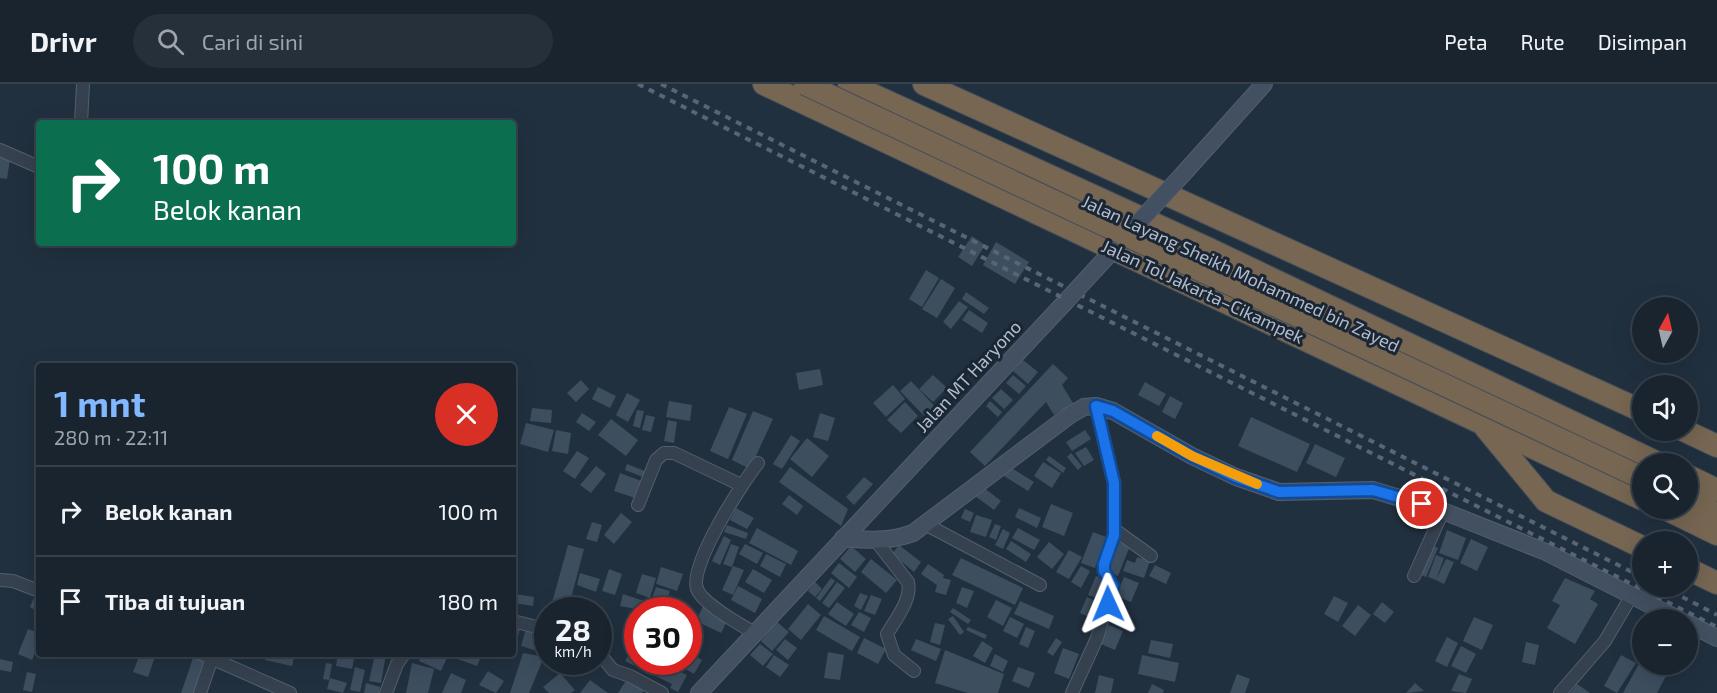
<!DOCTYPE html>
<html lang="id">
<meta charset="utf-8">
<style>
body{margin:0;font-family:"Exo 2",sans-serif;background:#26303b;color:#f1f3f6;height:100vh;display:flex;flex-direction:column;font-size:22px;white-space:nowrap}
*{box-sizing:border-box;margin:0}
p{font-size:20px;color:#9fa4aa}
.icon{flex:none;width:33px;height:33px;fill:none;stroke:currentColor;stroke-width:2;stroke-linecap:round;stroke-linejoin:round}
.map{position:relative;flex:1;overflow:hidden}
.drawer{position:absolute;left:36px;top:279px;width:480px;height:294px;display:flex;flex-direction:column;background:#19242f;border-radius:6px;box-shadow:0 6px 24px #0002,0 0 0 2px #37414b}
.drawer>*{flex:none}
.guide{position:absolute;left:36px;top:36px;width:480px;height:126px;border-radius:6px;box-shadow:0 6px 24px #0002,0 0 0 2px #37414b;background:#0b6e4f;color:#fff;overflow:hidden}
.needle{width:39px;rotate:8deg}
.buttons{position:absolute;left:1632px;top:213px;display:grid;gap:12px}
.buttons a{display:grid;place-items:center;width:66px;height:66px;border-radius:50%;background:#19242f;box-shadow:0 6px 24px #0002,0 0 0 2px #37414b;font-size:30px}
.speed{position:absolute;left:534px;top:513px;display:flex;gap:12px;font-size:30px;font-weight:700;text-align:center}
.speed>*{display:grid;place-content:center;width:78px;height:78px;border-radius:50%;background:#19242f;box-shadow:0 6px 24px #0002,0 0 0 2px #37414b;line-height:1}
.speed small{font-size:15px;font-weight:400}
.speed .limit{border:9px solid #d22;background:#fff;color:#111}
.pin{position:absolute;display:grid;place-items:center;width:51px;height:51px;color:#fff;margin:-26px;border:3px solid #fff;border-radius:50%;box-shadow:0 2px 6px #0007}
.me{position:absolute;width:66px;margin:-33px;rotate:359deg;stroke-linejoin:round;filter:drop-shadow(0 0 4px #0008)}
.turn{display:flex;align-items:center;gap:21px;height:126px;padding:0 18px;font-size:27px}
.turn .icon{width:78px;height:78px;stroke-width:2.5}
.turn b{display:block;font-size:42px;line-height:51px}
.round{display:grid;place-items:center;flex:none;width:63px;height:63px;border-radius:32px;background:#26303b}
.head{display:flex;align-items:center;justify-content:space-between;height:102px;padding:0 18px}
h1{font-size:36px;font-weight:700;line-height:45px;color:#82b8ff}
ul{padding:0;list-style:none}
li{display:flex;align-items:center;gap:18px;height:90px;padding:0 18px;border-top:2px solid #37414b}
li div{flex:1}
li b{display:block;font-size:22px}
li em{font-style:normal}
header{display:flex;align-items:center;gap:36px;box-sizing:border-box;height:84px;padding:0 30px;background:#19242f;border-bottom:2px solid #37414b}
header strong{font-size:28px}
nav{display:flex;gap:33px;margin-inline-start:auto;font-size:21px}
.search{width:420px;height:54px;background:#26303b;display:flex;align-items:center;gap:15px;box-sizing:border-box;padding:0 21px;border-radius:33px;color:#9fa4aa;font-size:22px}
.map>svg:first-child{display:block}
.building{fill:#3d4e5f}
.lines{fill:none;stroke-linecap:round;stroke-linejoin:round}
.street-casing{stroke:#545f6d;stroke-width:14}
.secondary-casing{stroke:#545f6d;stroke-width:18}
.highway-casing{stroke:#414c5a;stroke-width:24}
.street{stroke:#36414f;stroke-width:12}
.secondary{stroke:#435062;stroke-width:16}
.highway{stroke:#766652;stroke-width:22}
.rail{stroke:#576676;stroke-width:4;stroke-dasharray:6 6;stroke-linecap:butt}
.secondary-bridge-casing{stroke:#545f6d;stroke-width:18;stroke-linecap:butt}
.highway-bridge-casing{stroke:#414c5a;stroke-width:24;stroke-linecap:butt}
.secondary-bridge{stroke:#435062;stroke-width:16}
.highway-bridge{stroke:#766652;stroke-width:22}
.route-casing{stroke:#114b97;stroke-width:15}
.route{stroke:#1a73e8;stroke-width:10}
.slow{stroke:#f59e0b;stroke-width:10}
.labels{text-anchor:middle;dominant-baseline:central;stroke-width:6;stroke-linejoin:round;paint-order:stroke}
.street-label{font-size:18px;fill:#b2bcca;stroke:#1b2634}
</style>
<header>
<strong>Drivr</strong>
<div class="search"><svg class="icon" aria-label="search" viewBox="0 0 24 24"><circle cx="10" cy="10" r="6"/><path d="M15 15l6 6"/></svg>Cari di sini</div>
<nav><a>Peta</a><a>Rute</a><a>Disimpan</a></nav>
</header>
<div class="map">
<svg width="1717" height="609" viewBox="0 0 1717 609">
<rect width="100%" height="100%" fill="#21303f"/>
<path class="building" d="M 0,73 L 10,75 L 7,95 L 0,94 Z
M 972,152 L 985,161 L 972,182 L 958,173 Z
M 996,158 L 1029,178 L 1015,200 L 983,181 Z
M 926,186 L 939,194 L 922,223 L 909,215 Z
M 941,195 L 955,204 L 937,234 L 922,225 Z
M 966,208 L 989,224 L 984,230 L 962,215 Z
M 959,217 L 968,223 L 951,245 L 943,238 Z
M 969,226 L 988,239 L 982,249 L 962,236 Z
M 1023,276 L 1038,288 L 1028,300 L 1013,287 Z
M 1053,280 L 1068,294 L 1062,301 L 1073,319 L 1054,331 L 1046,318 L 985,382 L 970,368 Z
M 820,285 L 823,301 L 799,306 L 796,289 Z
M 933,291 L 947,304 L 933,318 L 919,305 Z
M 1013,291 L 1026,302 L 1019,310 L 1006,299 Z
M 581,296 L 589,305 L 576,318 L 567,309 Z
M 911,297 L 939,327 L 928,336 L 900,307 Z
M 1145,298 L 1166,310 L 1159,322 L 1138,311 Z
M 893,301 L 905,315 L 886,333 L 873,319 Z
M 598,303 L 616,312 L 610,324 L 592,315 Z
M 1001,305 L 1013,316 L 1004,325 L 992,314 Z
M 627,309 L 640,316 L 628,338 L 616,331 Z
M 1170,312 L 1183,319 L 1175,335 L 1162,328 Z
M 669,317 L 692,321 L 690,337 L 666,333 Z
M 990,317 L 1002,328 L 998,333 L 986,322 Z
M 905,318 L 918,332 L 901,349 L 887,336 Z
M 729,323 L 747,330 L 728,375 L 710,367 Z
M 532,324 L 552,326 L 551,339 L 530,337 Z
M 637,326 L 644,327 L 640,344 L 633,342 Z
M 753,327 L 773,335 L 750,385 L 732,376 Z
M 582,329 L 596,338 L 589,347 L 576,338 Z
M 820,329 L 835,334 L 828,357 L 813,353 Z
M 646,331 L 655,333 L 651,348 L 642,346 Z
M 1251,333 L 1310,360 L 1297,388 L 1238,362 Z
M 611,335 L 638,356 L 626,372 L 598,351 Z
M 668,336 L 677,338 L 674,359 L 664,357 Z
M 526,339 L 554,346 L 548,368 L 520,360 Z
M 556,346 L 571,349 L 568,370 L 552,367 Z
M 1085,346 L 1091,355 L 1072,367 L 1066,358 Z
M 791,351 L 800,357 L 782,385 L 773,380 Z
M 807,354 L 829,372 L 812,393 L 790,375 Z
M 1315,360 L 1345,374 L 1336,393 L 1306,379 Z
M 1086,363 L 1094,376 L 1084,382 L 1075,369 Z
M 577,367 L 589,374 L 575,395 L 563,387 Z
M 1071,369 L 1082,382 L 1078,386 L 1067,373 Z
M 1049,372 L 1066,384 L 1063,389 L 1046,376 Z
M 1043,378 L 1061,389 L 1052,404 L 1034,392 Z
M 627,380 L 650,389 L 648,395 L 625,386 Z
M 596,382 L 606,390 L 591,409 L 580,401 Z
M 790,383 L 848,425 L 841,442 L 779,398 Z
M 1010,383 L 1034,398 L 1028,407 L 1004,392 Z
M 620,389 L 644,398 L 638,415 L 614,407 Z
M 864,393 L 873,400 L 854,421 L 846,413 Z
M 983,403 L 1001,417 L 994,426 L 975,412 Z
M 789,411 L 803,422 L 797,431 L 782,420 Z
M 1051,420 L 1073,429 L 1064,452 L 1042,443 Z
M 736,424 L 754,434 L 747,445 L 730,436 Z
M 1019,424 L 1041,434 L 1037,444 L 1015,433 Z
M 965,425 L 974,429 L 970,438 L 961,434 Z
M 621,429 L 632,438 L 614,460 L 604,451 Z
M 976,431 L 992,436 L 986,453 L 970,448 Z
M 592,438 L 602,441 L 597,458 L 586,455 Z
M 995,440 L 1001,442 L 996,456 L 989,453 Z
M 727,441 L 748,449 L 746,455 L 724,448 Z
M 757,444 L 798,467 L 791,481 L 749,459 Z
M 1018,444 L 1040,456 L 1034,466 L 1012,454 Z
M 1003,445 L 1010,449 L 1003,465 L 995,461 Z
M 1447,446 L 1466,454 L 1458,476 L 1439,469 Z
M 1093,448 L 1106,453 L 1095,484 L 1081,479 Z
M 724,452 L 731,456 L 720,481 L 712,477 Z
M 1471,455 L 1488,463 L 1477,487 L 1460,479 Z
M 1011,457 L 1031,470 L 1026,478 L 1006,465 Z
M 1049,458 L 1064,470 L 1052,485 L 1037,473 Z
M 1117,458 L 1130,462 L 1118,492 L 1106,487 Z
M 731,460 L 739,463 L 732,483 L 723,480 Z
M 745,460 L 763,469 L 757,480 L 739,470 Z
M 568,461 L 584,465 L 568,526 L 550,526 Z
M 899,461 L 921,478 L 914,488 L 892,470 Z
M 1430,461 L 1438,464 L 1426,493 L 1419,490 Z
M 851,462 L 866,475 L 855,488 L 840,475 Z
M 1069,466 L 1082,473 L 1069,495 L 1056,488 Z
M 766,470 L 786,480 L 780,493 L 760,482 Z
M 1436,471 L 1444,474 L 1436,496 L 1428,493 Z
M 1137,473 L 1150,477 L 1144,494 L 1123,487 L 1127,476 L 1135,479 Z
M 961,474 L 1023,504 L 1015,521 L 952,491 Z
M 871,475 L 897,496 L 886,509 L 861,488 Z
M 1446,475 L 1454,478 L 1444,500 L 1436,496 Z
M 839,479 L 857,493 L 849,504 L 831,489 Z
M 928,480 L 944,491 L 943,494 L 951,496 L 946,511 L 935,508 L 937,501 L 921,490 Z
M 1155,481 L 1171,489 L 1166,500 L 1149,492 Z
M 733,482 L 744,486 L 733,511 L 722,506 Z
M 1081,482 L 1090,487 L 1081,504 L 1071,498 Z
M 661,483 L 683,490 L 677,507 L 656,500 Z
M 609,485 L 622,490 L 615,511 L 602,507 Z
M 753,485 L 772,496 L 764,509 L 745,498 Z
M 580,489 L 600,495 L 596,508 L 577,501 Z
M 642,490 L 656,494 L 650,514 L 636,509 Z
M 1096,492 L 1108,496 L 1101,516 L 1088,511 Z
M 1124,493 L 1139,499 L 1131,518 L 1116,512 Z
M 831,494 L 835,497 L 820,517 L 816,514 Z
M 1565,494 L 1595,507 L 1590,515 L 1598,520 L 1575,560 L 1547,544 L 1560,521 L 1552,517 Z
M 815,498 L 822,505 L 815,513 L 808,507 Z
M 837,498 L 845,504 L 829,524 L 822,519 Z
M 738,502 L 762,515 L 755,529 L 731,516 Z
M 656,503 L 670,507 L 663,526 L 649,523 Z
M 962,503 L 974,507 L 967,524 L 956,519 Z
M 36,509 L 39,510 L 39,528 L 30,523 Z
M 860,509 L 868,512 L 861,526 L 854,522 Z
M 515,510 L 534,513 L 533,522 L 514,519 Z
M 623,510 L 644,517 L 641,526 L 620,522 Z
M 871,511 L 882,515 L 875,531 L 864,527 Z
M 1334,512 L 1348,519 L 1338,538 L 1324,530 Z
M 1087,513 L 1098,518 L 1091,534 L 1080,529 Z
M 996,516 L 1012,524 L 1003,542 L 987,533 Z
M 1020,517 L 1054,532 L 1049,545 L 1014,530 Z
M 837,518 L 854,530 L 846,542 L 828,530 Z
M 1382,518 L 1394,528 L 1385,539 L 1373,530 Z
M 808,520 L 821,531 L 801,556 L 788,545 Z
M 1358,521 L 1371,531 L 1355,552 L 1342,542 Z
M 703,522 L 728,535 L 721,549 L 696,537 Z
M 953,524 L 971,536 L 968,540 L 950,528 Z
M 859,528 L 871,534 L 864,548 L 851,541 Z
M 824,532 L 860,553 L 852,567 L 816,546 Z
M 953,532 L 964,548 L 960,551 L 948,535 Z
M 1010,533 L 1024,540 L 1017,554 L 1003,547 Z
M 1474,533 L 1493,541 L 1482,566 L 1463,557 Z
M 777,538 L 789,548 L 772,567 L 761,557 Z
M 935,539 L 945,541 L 940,561 L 930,558 Z
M 1109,541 L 1123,547 L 1115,566 L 1101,560 Z
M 513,543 L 520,544 L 514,570 L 513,569 Z
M 968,543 L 987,551 L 985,555 L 966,546 Z
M 1026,543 L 1035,547 L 1028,564 L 1019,560 Z
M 526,544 L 540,548 L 534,566 L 521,562 Z
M 28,545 L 39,549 L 39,559 L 32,576 L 18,570 Z
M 1447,553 L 1458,559 L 1447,583 L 1435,577 Z
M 864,554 L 886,565 L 878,580 L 857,569 Z
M 1056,554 L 1062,558 L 1053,572 L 1047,568 Z
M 785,555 L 797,564 L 788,576 L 776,566 Z
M 916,555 L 941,565 L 936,577 L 911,566 Z
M 1151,556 L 1173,560 L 1170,574 L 1148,569 Z
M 982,557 L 993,564 L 985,579 L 973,572 Z
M 1526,558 L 1539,561 L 1535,581 L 1522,578 Z
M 760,560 L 773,570 L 763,582 L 750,571 Z
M 1461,562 L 1476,570 L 1466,589 L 1451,582 Z
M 632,564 L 638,567 L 638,578 L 659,578 L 687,591 L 678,608 L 670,604 L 672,600 L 625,577 Z
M 1063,564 L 1079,570 L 1069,595 L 1054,589 Z
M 945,566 L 1004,590 L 998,609 L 968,609 L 935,599 Z
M 688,568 L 702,576 L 694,590 L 674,578 L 688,578 Z
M 828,568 L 844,571 L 840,596 L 824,594 Z
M 523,569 L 544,573 L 529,609 L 510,609 Z
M 140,570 L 156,570 L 148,593 L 133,588 Z
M 267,570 L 295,570 L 292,582 L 265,576 Z
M 338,570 L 355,570 L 352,585 L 336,582 Z
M 375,570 L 386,570 L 381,599 L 369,597 Z
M 422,570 L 439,570 L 447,574 L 441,587 L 419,577 Z
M 457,570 L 482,570 L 477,582 L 455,574 Z
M 995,570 L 1008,577 L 1003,588 L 990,582 Z
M 194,571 L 205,575 L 194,609 L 181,609 Z
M 774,571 L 789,581 L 780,593 L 766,583 Z
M 1142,571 L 1179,579 L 1175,598 L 1138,590 Z
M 1621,571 L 1636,579 L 1617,609 L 1604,602 Z
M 0,575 L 13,578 L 11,588 L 0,586 Z
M 1640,578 L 1666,592 L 1657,609 L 1623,609 Z
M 326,579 L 332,580 L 329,596 L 323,595 Z
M 412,579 L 434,585 L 428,609 L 406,609 Z
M 355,583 L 365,586 L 360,608 L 350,606 Z
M 1018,583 L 1035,589 L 1029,604 L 1012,597 Z
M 488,587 L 504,597 L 496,609 L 479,601 Z
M 27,588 L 36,590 L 32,608 L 23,606 Z
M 451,589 L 466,596 L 461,609 L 442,609 Z
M 560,589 L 575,606 L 571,609 L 549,609 L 543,603 Z
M 1237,590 L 1250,595 L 1245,609 L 1230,609 Z
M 1459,590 L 1472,595 L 1466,609 L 1451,607 Z
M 1099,591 L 1114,595 L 1111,609 L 1095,609 Z
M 629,592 L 646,603 L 642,609 L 618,609 Z
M 330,594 L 347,599 L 343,609 L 327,605 Z
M 590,596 L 608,609 L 580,609 Z
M 366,599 L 380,603 L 379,609 L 364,609 Z
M 1415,599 L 1424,607 L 1406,609 Z
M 1152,600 L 1164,606 L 1163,609 L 1148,609 Z
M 1577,600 L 1590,609 L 1570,609 Z"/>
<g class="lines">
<defs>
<path id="street" d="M 81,39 L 83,0
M 0,66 L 39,83
M 638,421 L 656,376 L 664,369 L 674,369 L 741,401
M 927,441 L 1040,501
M 1115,446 L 1151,472
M 876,457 L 908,498 C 912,515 896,535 887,550 L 894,571 L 914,587
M 1414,492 L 1443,427
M 0,496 L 13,497 L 39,507
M 513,537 L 548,546
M 754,549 C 740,540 706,522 698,507 C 685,486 743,398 758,379
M 598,568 L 613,586 L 630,592 L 662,609
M 202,570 L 290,609
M 200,609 L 212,574
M 386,609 L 397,580 L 404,570
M 1072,609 L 1097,554 L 1113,502 L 1104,487 L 1104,480 L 1114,451 L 1114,399 L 1096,322
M 1560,609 L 1605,557 L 1632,511"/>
<path id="secondary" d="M 1184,89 L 1264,0
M 843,454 C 868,456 889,458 913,449 L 1070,331 L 1084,323 L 1096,322 L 1113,327 L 1192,372 L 1236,393 L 1279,408 L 1373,406 L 1443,427 L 1546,468 L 1680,536
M 1688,539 L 1717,554
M 699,609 L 1069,214"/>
<path id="highway" d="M 764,0 L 1642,415
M 849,0 L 1209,165 L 1660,380
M 924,0 L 1642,327
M 1485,343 L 1546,417 L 1642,463
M 1683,346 L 1717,362
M 1688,392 L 1717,406
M 1688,416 L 1717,430
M 1664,424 L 1717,450
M 1688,485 L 1717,499"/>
</defs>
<use href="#street" class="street-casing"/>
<use href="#secondary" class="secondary-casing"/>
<use href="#highway" class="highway-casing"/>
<use href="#street" class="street"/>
<use href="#secondary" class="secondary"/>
<use href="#highway" class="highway"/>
<path class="rail" d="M 638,0 L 1717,543
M 661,0 L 1642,493
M 1661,502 L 1717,531"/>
<defs>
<path id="secondary-bridge" d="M 1069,214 L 1184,89"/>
<path id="highway-bridge" d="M 805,0 L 1642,394"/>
</defs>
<use href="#secondary-bridge" class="secondary-bridge-casing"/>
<use href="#highway-bridge" class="highway-bridge-casing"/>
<use href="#secondary-bridge" class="secondary-bridge"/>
<use href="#highway-bridge" class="highway-bridge"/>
</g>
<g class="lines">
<defs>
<path id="route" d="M 1108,520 L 1113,502 L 1104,487 L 1104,480 L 1114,451 L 1114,399 L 1096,322 L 1113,327 L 1192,372 L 1236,393 L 1279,408 L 1373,406 L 1422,420"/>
</defs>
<use href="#route" class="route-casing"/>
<use href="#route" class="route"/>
<path class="slow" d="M 1157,352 L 1192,372 L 1257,400"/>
</g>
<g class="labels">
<g class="street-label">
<text transform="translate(1241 189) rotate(25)">Jalan Layang Sheikh Mohammed bin Zayed</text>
<text transform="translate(1203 207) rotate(25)">Jalan Tol Jakarta–Cikampek</text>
<text transform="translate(968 292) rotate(-47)">Jalan MT Haryono</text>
</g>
</g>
</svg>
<div class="buttons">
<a><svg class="needle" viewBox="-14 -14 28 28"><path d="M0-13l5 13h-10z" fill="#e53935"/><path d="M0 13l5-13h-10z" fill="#9fa4aa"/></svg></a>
<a><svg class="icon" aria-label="sound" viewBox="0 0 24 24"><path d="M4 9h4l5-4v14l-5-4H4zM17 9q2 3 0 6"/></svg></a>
<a><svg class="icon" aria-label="search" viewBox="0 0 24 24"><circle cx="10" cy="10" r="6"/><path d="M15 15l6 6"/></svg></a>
<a>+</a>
<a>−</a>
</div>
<div class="speed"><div>28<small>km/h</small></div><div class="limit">30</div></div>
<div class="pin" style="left:1422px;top:420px;background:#d93025"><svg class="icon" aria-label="arrive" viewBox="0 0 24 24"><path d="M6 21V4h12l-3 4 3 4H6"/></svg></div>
<svg class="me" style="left:1108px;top:520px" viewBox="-20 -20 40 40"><path d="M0-17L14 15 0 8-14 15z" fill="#1a73e8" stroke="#fff" stroke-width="4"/></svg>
<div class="guide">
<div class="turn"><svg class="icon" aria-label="right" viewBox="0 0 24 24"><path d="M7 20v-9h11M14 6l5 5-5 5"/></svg><div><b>100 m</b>Belok kanan</div></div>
</div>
<section class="drawer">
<div class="head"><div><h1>1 mnt</h1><p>280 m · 22:11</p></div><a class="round" style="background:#d93025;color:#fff"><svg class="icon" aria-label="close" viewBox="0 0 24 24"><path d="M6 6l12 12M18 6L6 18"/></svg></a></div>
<ul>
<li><svg class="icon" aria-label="right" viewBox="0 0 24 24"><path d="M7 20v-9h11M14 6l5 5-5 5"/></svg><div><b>Belok kanan</b></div><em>100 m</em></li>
<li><svg class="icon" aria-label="arrive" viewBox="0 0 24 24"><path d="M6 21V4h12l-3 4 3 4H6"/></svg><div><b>Tiba di tujuan</b></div><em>180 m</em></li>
</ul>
</section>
</div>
